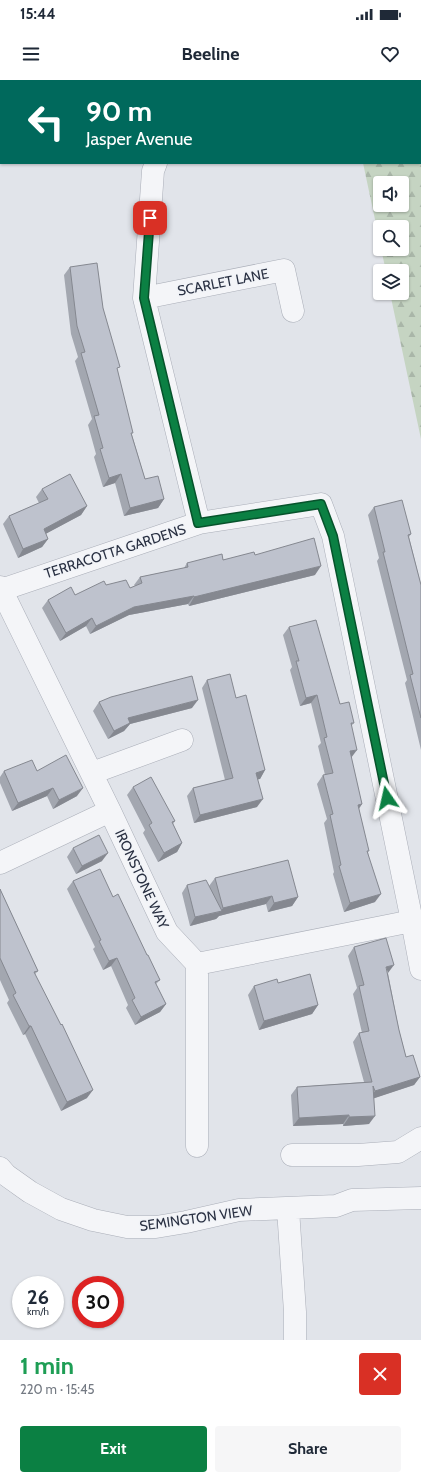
<!DOCTYPE html>
<meta charset="utf-8">
<style>
body{margin:0;font-family:Cabin,sans-serif;background:#f6f6f7;color:#1f2937;height:100vh;display:flex;flex-direction:column;font-size:15px;white-space:nowrap}
*{box-sizing:border-box;margin:0}
p{font-size:13px;color:#747a83}
.icon{flex:none;width:22px;height:22px;fill:none;stroke:currentColor;stroke-width:2;stroke-linecap:round;stroke-linejoin:round}
.map{position:relative;height:1260px;overflow:hidden}
.details{display:flex;flex-direction:column;background:#fff;flex:1}
.details>*{flex:none}
.hud{position:absolute;left:0px;top:0px;width:421px;height:84px;box-shadow:0 1px 3px #0004;background:#00695c;color:#fff;overflow:hidden}
.controls{position:absolute;left:373px;top:96px;display:grid;gap:8px}
.controls a{display:grid;place-items:center;width:36px;height:36px;border-radius:4px;background:#fff;box-shadow:0 1px 3px #0004;font-size:20px}
.speed{position:absolute;left:12px;top:1196px;display:flex;gap:8px;font-size:20px;font-weight:700;text-align:center}
.speed>*{display:grid;place-content:center;width:52px;height:52px;border-radius:50%;background:#fff;box-shadow:0 1px 3px #0004;line-height:1}
.speed small{font-size:10px;font-weight:400}
.speed .limit{border:6px solid #d22;background:#fff;color:#111}
.pin{position:absolute;display:grid;place-items:center;width:34px;height:34px;color:#fff;margin:-17px;border-radius:8px;box-shadow:0 2px 6px #0006}
.me{position:absolute;width:44px;margin:-22px;rotate:349deg;stroke-linejoin:round;filter:drop-shadow(0 0 3px #0008)}
.turn{display:flex;align-items:center;gap:14px;height:84px;padding:0 20px;font-size:18px}
.turn .icon{width:52px;height:52px;stroke-width:2.5}
.turn b{display:block;font-size:28px;line-height:34px}
.round{display:grid;place-items:center;flex:none;width:42px;height:42px;border-radius:4px;background:#f6f6f7}
.summary{display:flex;align-items:center;justify-content:space-between;height:68px;padding:0 20px}
h1{font-size:24px;font-weight:700;line-height:30px;color:#1e9e55}
.primary-button{display:flex;gap:8px;margin-top:auto;padding:8px 20px}
.primary-button a{flex:1;height:46px;border-radius:4px;background:#0b8043;color:#fff;font-size:16px;font-weight:700;line-height:46px;text-align:center}
.primary-button a+a{background:#f6f6f7;color:#1f2937}
.status{display:flex;justify-content:space-between;align-items:center;height:28px;padding:0 20px;background:#fff;direction:ltr}
.status svg{height:11px;fill:currentColor}
header{display:flex;justify-content:space-between;align-items:center;height:52px;padding:0 20px;background:#fff;font-size:18px;font-weight:700}
.map>svg:first-child{display:block}
.forest{fill:url(#forest-firs);fill-rule:evenodd}
.lines{fill:none;stroke-linecap:round;stroke-linejoin:round}
.minor-casing{stroke:#aaaeb8;stroke-width:23}
.minor{stroke:#f4f5f8;stroke-width:22}
.wall{fill:#a3a7b0}
.shaded-wall{fill:#858890}
.building{fill:#bec2cd;stroke:#858890}
.route-casing{stroke:#07532c;stroke-width:10}
.route{stroke:#0b8043;stroke-width:7}
.labels{text-anchor:middle;dominant-baseline:central;stroke-width:3;stroke-linejoin:round;paint-order:stroke}
.street-label{font-size:14px;fill:#293042;stroke:#f1f3f7}
</style>
<div class="status"><b>15:44</b><svg viewBox="0 0 49 12"><path d="M0 12V9h3v3zM5 12V6h3v6zM10 12V3h3v9zM15 12V0h3v12zM26 1h20v11H26zM47 4h2v5h-2z"/></svg></div>
<header><svg class="icon" aria-label="menu" viewBox="0 0 24 24"><path d="M4 6h16M4 12h16M4 18h16"/></svg>Beeline<svg class="icon" aria-label="heart" viewBox="0 0 24 24"><path d="M12 20l-8-8c-3-5 5-10 8-4 3-6 11-1 8 4z"/></svg></header>
<div class="map">
<svg width="421" height="1260" viewBox="0 0 421 1260">
<defs>
<pattern id="forest-firs" width="22" height="20" patternUnits="userSpaceOnUse"><rect width="22" height="20" fill="#c5d4c2"/><path d="M5 1l3.5 6h-7zM16 11l3.5 6h-7z" fill="#a9b6a8"/></pattern>
</defs>
<rect width="100%" height="100%" fill="#e1e4ea"/>
<path class="forest" d="M 420,57 L 421,62 L 421,359 L 390,213 L 402,213 L 402,191 L 386,191 L 381,169 L 402,169 L 402,147 L 380,147 L 380,163 L 363,83 L 420,83 ZM 380,103 L 402,103 L 402,125 L 380,125 Z"/>
<g class="lines">
<defs>
<path id="minor" d="M 189,1 L 189,0
M 144,218 L 284,190 L 293,231
M 199,443 L 321,424 L 333,456 L 412,841 L 421,889
M 0,507 L 110,731 L 167,852 L 197,884 L 412,841
M 1,510 L 199,443 L 144,218 L 153,91 L 156,83
M 92,693 L 182,660
M 0,783 L 110,731
M 197,1066 L 197,884
M 292,1075 L 358,1075 L 398,1072 L 421,1058
M 0,1088 L 6,1095 L 30,1112 L 61,1129 L 93,1140 L 127,1147 L 156,1147 L 186,1142 L 239,1130 L 336,1126 L 352,1120 L 421,1118
M 288,1129 L 295,1232 L 295,1260"/>
</defs>
<use href="#minor" class="minor-casing"/>
<use href="#minor" class="minor"/>
</g>
<path class="wall" d="M 70,187 L 103,228 L 132,355 L 145,399 L 164,419 L 158,428 L 124,436 L 115,403 L 103,407 L 94,377 L 96,374 L 88,345 L 92,339 L 75,281 L 78,277 L 71,254 L 64,195 Z
M 42,409 L 87,426 L 81,435 L 45,454 L 48,459 L 42,467 L 18,478 L 3,444 L 9,436 L 39,423 L 36,417 Z
M 374,427 L 411,454 L 409,457 L 421,505 L 421,670 L 405,603 L 407,600 L 377,481 L 379,478 L 368,435 Z
M 255,475 L 315,495 L 189,526 L 188,524 L 129,535 L 90,554 L 86,546 L 60,561 L 42,528 L 48,520 L 75,515 L 106,505 L 130,508 L 135,506 L 134,505 L 140,497 L 184,488 L 187,483 L 223,480 Z
M 289,547 L 340,624 L 354,643 L 351,646 L 351,678 L 362,724 L 359,729 L 368,772 L 375,822 L 344,832 L 333,794 L 334,792 L 324,743 L 327,739 L 317,704 L 323,695 L 325,695 L 318,666 L 321,663 L 311,623 L 300,626 L 290,590 L 292,587 L 283,555 Z
M 207,600 L 236,618 L 265,690 L 260,699 L 258,699 L 257,727 L 194,743 L 187,716 L 193,708 L 225,700 L 202,608 Z
M 99,622 L 192,628 L 130,644 L 124,651 L 108,659 L 93,631 Z
M 4,691 L 37,691 L 77,716 L 53,729 L 47,716 L 12,731 L 0,703 L 0,697 Z
M 133,707 L 175,741 L 173,744 L 182,763 L 177,772 L 158,782 L 143,753 L 145,750 L 127,715 Z
M 73,768 L 102,781 L 76,794 L 67,777 Z
M 215,798 L 298,817 L 292,826 L 268,832 L 266,824 L 219,836 L 216,839 L 190,846 L 182,813 L 187,805 L 210,808 L 209,806 Z
M 73,801 L 113,817 L 147,875 L 160,900 L 156,904 L 166,924 L 160,932 L 135,945 L 126,928 L 128,925 L 111,886 L 103,890 L 93,869 L 95,867 L 67,809 Z
M 0,809 L 38,891 L 35,894 L 87,1018 L 61,1031 L 25,954 L 23,955 L 7,923 L 9,920 L 0,900 Z
M 354,867 L 388,893 L 399,950 L 406,977 L 420,997 L 414,1005 L 374,1018 L 369,1044 L 343,1046 L 343,1044 L 293,1046 L 291,1015 L 297,1007 L 364,1002 L 353,962 L 359,953 L 362,953 L 353,914 L 357,908 L 348,876 Z
M 278,903 L 318,925 L 312,934 L 259,950 L 248,915 L 254,906 Z"/>
<path class="shaded-wall" d="M 121,394 L 115,403 L 103,407 L 109,398 Z
M 164,419 L 158,428 L 124,436 L 130,428 Z
M 87,426 L 81,435 L 38,458 L 44,449 Z
M 48,459 L 42,467 L 18,478 L 23,469 Z
M 321,486 L 315,495 L 189,526 L 194,517 Z
M 194,516 L 188,524 L 129,535 L 90,554 L 96,546 L 134,527 Z
M 92,538 L 86,546 L 60,561 L 66,553 Z
M 317,615 L 311,623 L 300,626 L 306,618 Z
M 198,620 L 192,628 L 130,644 L 124,651 L 108,659 L 114,651 L 128,638 Z
M 357,670 L 351,678 L 350,671 Z
M 265,690 L 260,699 L 251,701 L 256,693 Z
M 53,708 L 47,716 L 12,731 L 18,723 Z
M 83,708 L 77,716 L 53,729 L 59,720 Z
M 263,719 L 257,727 L 194,743 L 200,735 Z
M 362,724 L 356,732 L 358,725 Z
M 182,763 L 177,772 L 158,782 L 164,773 Z
M 108,773 L 102,781 L 76,794 L 82,786 Z
M 381,814 L 375,822 L 344,832 L 350,823 Z
M 272,816 L 266,824 L 219,836 L 216,839 L 190,846 L 195,837 L 220,832 L 223,828 Z
M 298,817 L 292,826 L 268,832 L 274,823 Z
M 117,878 L 111,886 L 103,890 L 109,881 Z
M 394,885 L 388,893 L 386,887 Z
M 166,924 L 160,932 L 135,945 L 141,937 Z
M 318,925 L 312,934 L 259,950 L 264,941 Z
M 29,946 L 31,946 L 25,954 L 23,955 Z
M 420,997 L 414,1005 L 369,1020 L 375,1011 Z
M 93,1010 L 87,1018 L 61,1031 L 67,1022 Z
M 349,1035 L 343,1044 L 293,1046 L 299,1038 Z
M 375,1036 L 369,1044 L 343,1046 L 349,1037 Z"/>
<path class="building" d="M 97,183 L 103,228 L 120,287 L 117,288 L 133,353 L 131,353 L 145,399 L 158,396 L 164,419 L 130,428 L 121,394 L 109,398 L 100,369 L 103,368 L 94,336 L 99,335 L 81,273 L 85,272 L 77,246 L 70,187 Z
M 70,394 L 87,426 L 44,449 L 48,459 L 23,469 L 9,436 L 48,419 L 42,409 Z
M 402,420 L 411,454 L 408,455 L 421,505 L 421,638 L 410,595 L 413,594 L 383,472 L 385,472 L 374,427 Z
M 314,458 L 321,486 L 194,517 L 194,516 L 134,527 L 96,546 L 92,538 L 66,553 L 48,520 L 71,507 L 75,515 L 104,501 L 106,505 L 126,500 L 130,508 L 142,503 L 140,497 L 188,487 L 187,483 L 222,474 L 223,480 L 254,472 L 255,475 Z
M 316,540 L 340,624 L 349,622 L 354,643 L 351,643 L 357,670 L 350,671 L 362,724 L 358,725 L 369,771 L 367,771 L 381,814 L 350,823 L 339,786 L 341,785 L 330,735 L 333,734 L 323,695 L 333,693 L 324,658 L 327,657 L 317,615 L 306,618 L 296,581 L 299,581 L 289,547 Z
M 230,594 L 236,618 L 246,615 L 265,690 L 256,693 L 263,719 L 200,735 L 193,708 L 233,698 L 207,600 Z
M 192,596 L 198,620 L 128,638 L 130,643 L 114,651 L 99,622 L 111,617 Z
M 66,675 L 83,708 L 59,720 L 53,708 L 18,723 L 4,691 L 32,680 L 37,691 Z
M 151,697 L 175,741 L 172,742 L 182,763 L 164,773 L 149,745 L 152,743 L 133,707 Z
M 99,755 L 108,773 L 82,786 L 73,768 Z
M 288,780 L 298,817 L 274,823 L 272,816 L 223,828 L 215,798 Z
M 100,789 L 113,817 L 118,814 L 147,875 L 148,875 L 160,900 L 155,902 L 166,924 L 141,937 L 132,920 L 135,918 L 117,878 L 109,881 L 99,861 L 101,860 L 73,801 Z
M 206,800 L 222,831 L 195,837 L 187,805 Z
M 0,809 L 38,891 L 34,892 L 61,945 L 62,944 L 93,1010 L 67,1022 L 31,946 L 29,946 L 13,915 L 16,913 L 0,878 Z
M 386,858 L 394,885 L 386,887 L 399,950 L 406,977 L 413,975 L 420,997 L 375,1011 L 373,1006 L 375,1036 L 349,1037 L 349,1035 L 299,1038 L 297,1007 L 372,1002 L 359,953 L 369,951 L 359,906 L 364,905 L 354,867 Z
M 310,894 L 318,925 L 264,941 L 254,906 L 277,899 L 278,903 Z"/>
<g class="lines">
<defs>
<path id="route" d="M 150,138 L 144,218 L 198,443 L 321,424 L 333,456 L 387,718"/>
</defs>
<use href="#route" class="route-casing"/>
<use href="#route" class="route"/>
</g>
<g class="labels">
<g class="street-label">
<text transform="translate(223 202) rotate(-11)">SCARLET LANE</text>
<text transform="translate(115 471) rotate(-18)">TERRACOTTA GARDENS</text>
<text transform="translate(142 799) rotate(65)">IRONSTONE WAY</text>
<text transform="translate(196 1138) rotate(-8)">SEMINGTON VIEW</text>
</g>
</g>
</svg>
<div class="controls">
<a><svg class="icon" aria-label="sound" viewBox="0 0 24 24"><path d="M4 9h4l5-4v14l-5-4H4zM17 9q2 3 0 6"/></svg></a>
<a><svg class="icon" aria-label="search" viewBox="0 0 24 24"><circle cx="10" cy="10" r="6"/><path d="M15 15l6 6"/></svg></a>
<a><svg class="icon" aria-label="layers" viewBox="0 0 24 24"><path d="M12 4l9 5-9 5-9-5zM3 14l9 5 9-5"/></svg></a>
</div>
<div class="speed"><div>26<small>km/h</small></div><div class="limit">30</div></div>
<div class="pin" style="left:150px;top:138px;background:#d93025"><svg class="icon" aria-label="arrive" viewBox="0 0 24 24"><path d="M6 21V4h12l-3 4 3 4H6"/></svg></div>
<svg class="me" style="left:387px;top:718px" viewBox="-20 -20 40 40"><path d="M0-17L14 15 0 8-14 15z" fill="#0b8043" stroke="#fff" stroke-width="4"/></svg>
<div class="hud">
<div class="turn"><svg class="icon" aria-label="left" viewBox="0 0 24 24"><path d="M17 20v-9H6M10 6l-5 5 5 5"/></svg><div><b>90 m</b>Jasper Avenue</div></div>
</div>
</div>
<section class="details">
<div class="summary"><div><h1>1 min</h1><p>220 m · 15:45</p></div><a class="round" style="background:#d93025;color:#fff"><svg class="icon" aria-label="close" viewBox="0 0 24 24"><path d="M6 6l12 12M18 6L6 18"/></svg></a></div>
<div class="primary-button"><a>Exit</a><a>Share</a></div>
</section>
